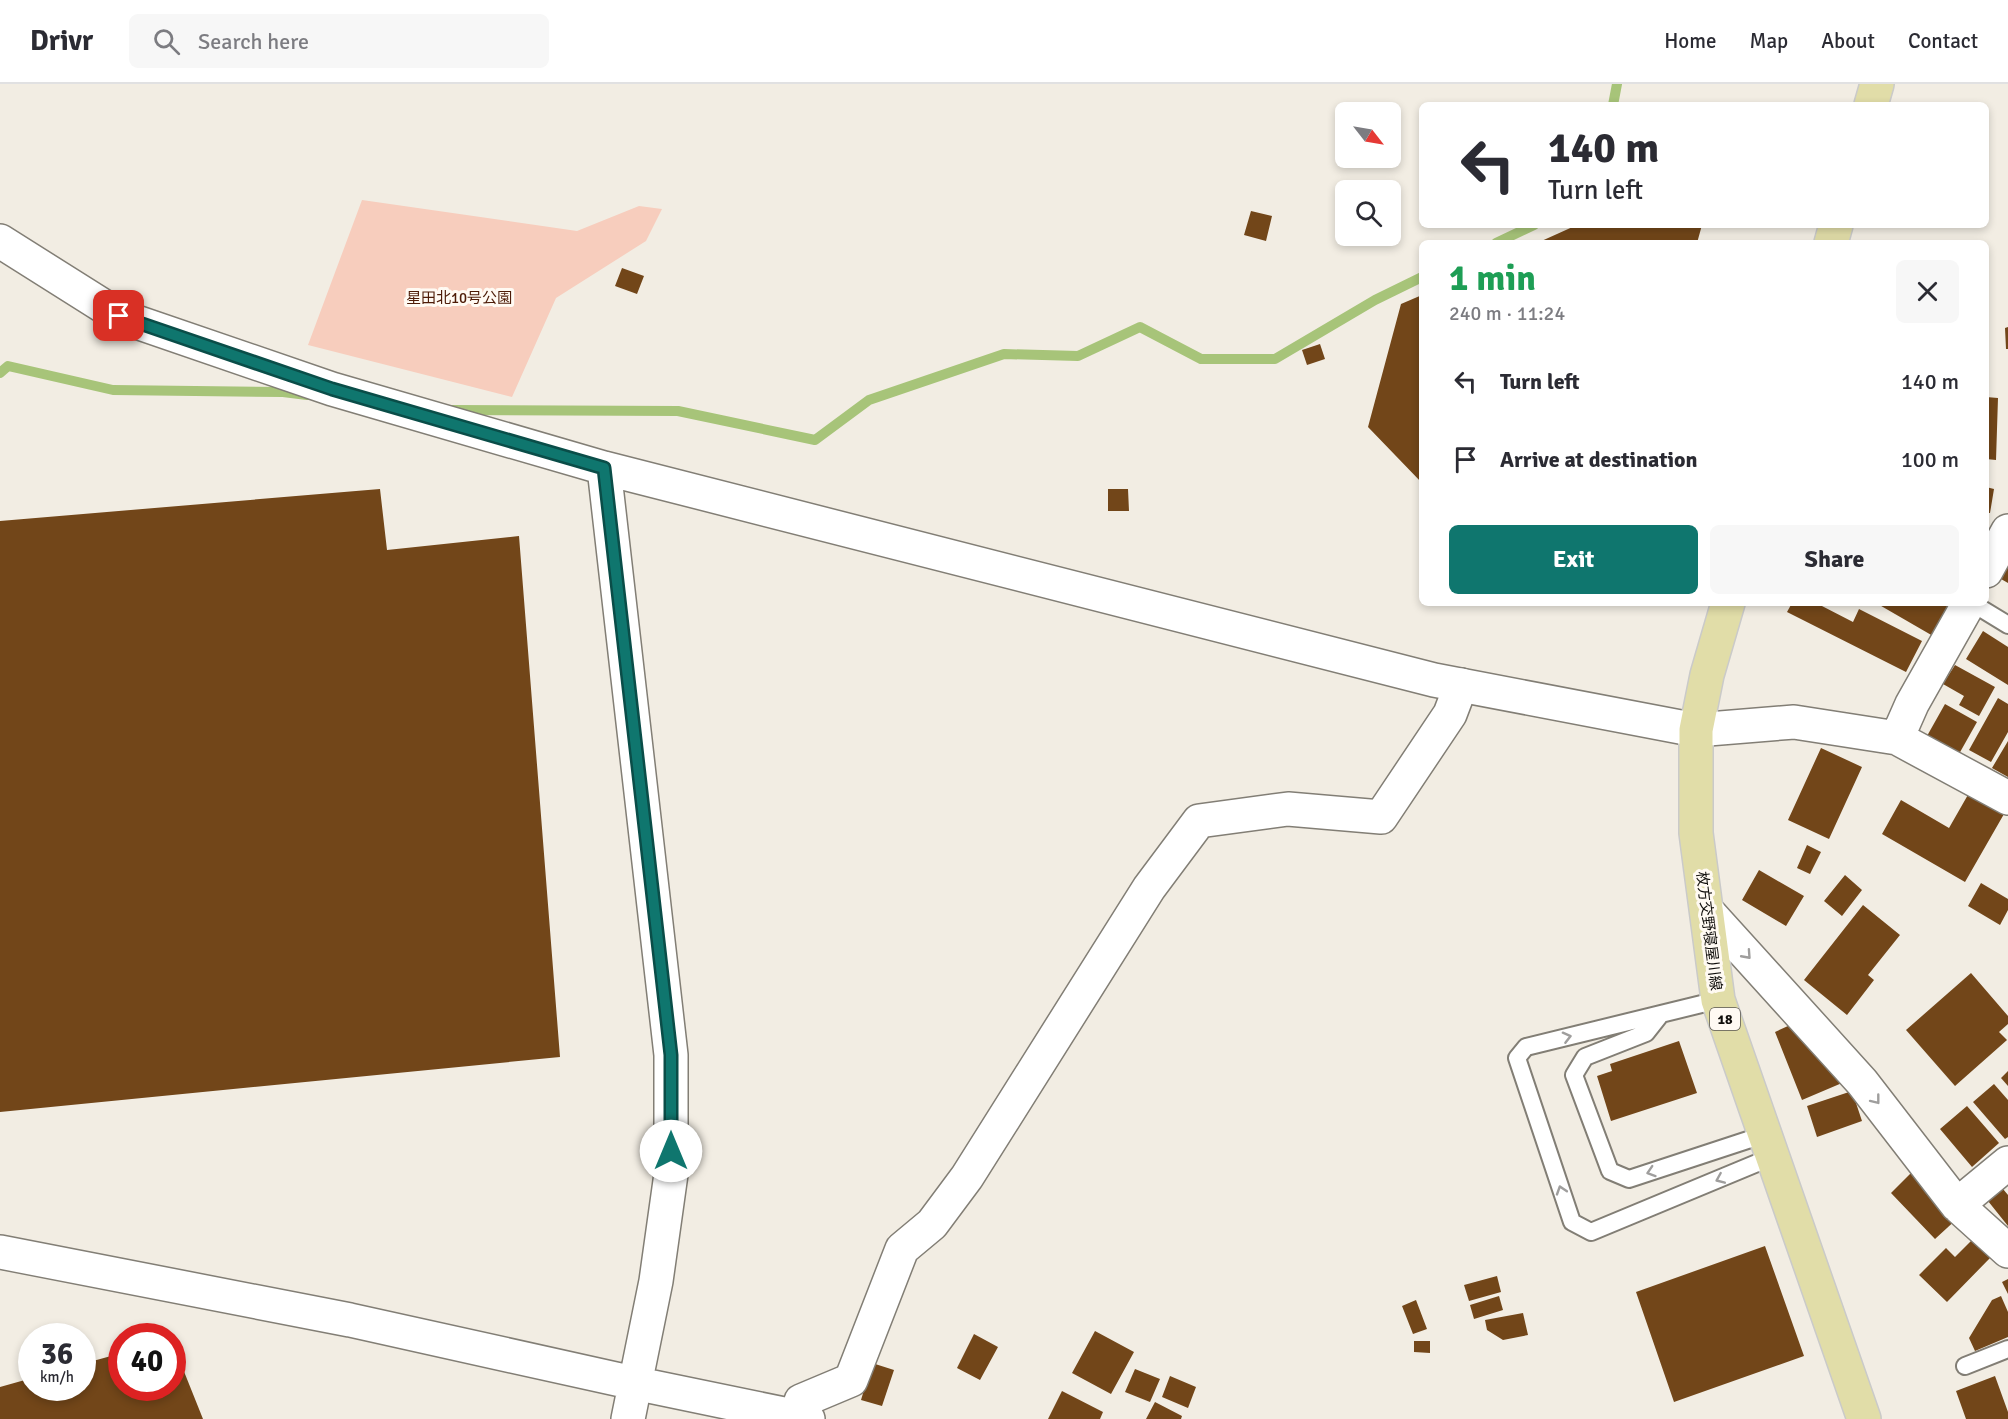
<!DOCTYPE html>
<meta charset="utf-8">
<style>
body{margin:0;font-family:Signika,"Noto Sans JP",sans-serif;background:#f7f7f7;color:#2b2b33;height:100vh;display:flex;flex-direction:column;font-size:22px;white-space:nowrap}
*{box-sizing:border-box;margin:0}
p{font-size:20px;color:#7c7c81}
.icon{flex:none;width:33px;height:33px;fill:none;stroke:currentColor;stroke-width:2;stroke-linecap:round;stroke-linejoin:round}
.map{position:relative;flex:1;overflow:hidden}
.drawer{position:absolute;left:1419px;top:156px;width:570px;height:366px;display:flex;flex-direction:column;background:#fff;border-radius:9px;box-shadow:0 3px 9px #0003}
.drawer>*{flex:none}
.hud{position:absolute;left:1419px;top:18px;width:570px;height:126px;border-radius:9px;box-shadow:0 3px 9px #0003;background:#fff;color:#2b2b33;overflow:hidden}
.needle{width:39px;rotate:121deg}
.tools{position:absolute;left:1335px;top:18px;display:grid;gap:12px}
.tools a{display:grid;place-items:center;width:66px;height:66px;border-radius:9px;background:#fff;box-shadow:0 3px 9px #0003;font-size:30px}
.speed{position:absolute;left:18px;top:1239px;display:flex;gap:12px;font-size:30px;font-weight:700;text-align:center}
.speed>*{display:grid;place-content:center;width:78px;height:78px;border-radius:50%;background:#fff;box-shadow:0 3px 9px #0003;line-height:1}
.speed small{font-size:15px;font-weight:400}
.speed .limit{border:9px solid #d22;background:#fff;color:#111}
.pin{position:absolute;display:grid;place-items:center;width:51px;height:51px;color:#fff;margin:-26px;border-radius:12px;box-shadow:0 3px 9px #0006}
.me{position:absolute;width:66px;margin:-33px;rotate:0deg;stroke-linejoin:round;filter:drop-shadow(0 0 4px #0008)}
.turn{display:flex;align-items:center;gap:21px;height:126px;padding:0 30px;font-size:27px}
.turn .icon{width:78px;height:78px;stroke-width:2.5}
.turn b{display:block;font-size:42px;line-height:51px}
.round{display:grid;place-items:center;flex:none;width:63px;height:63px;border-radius:9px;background:#f7f7f7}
.headline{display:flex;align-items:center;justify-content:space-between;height:102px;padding:0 30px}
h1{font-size:36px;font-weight:700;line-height:45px;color:#1e9e55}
.button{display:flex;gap:12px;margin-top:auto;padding:12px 30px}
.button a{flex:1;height:69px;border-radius:9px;background:#0f766e;color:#fff;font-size:24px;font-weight:700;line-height:69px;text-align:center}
.button a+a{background:#f7f7f7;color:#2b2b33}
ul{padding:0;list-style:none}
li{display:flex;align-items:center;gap:18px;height:78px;padding:0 30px}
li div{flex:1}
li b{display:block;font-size:22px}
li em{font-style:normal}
header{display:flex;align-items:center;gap:36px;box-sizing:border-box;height:84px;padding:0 30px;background:#fff;border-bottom:2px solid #e1e1e2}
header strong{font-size:28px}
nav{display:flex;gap:33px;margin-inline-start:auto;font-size:21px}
.search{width:420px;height:54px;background:#f7f7f7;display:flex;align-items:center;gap:15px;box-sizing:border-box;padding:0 21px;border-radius:9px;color:#7c7c81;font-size:22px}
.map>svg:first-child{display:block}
.green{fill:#f7cdbd}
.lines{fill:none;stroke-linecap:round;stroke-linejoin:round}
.stream{stroke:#a7c479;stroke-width:10}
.building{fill:#724619}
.lane-casing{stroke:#827e75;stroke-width:20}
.street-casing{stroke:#827e75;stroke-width:36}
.secondary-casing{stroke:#827e75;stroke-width:36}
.primary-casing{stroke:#cacac9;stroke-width:36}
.lane{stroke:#fff;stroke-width:16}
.street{stroke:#fff;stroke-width:33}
.secondary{stroke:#fff;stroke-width:33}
.primary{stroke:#e1dda8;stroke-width:33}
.oneway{stroke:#9f9e9d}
.route-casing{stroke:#0a4d48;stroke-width:15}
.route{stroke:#0f766e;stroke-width:10}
.labels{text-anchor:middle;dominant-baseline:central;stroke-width:6;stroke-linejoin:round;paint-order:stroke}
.shield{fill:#fffaf3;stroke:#575450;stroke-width:1.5}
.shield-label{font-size:14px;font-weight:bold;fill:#0f0d0a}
.park-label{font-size:15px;fill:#4d1b07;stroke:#fffaf3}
.street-label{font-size:15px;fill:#0f0d0a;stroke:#fffaf3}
</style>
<header>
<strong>Drivr</strong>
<div class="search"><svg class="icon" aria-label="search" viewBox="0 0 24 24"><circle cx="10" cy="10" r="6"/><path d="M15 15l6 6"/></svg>Search here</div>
<nav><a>Home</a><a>Map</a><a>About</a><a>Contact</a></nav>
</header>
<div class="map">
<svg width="2008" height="1335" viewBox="0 0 2008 1335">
<rect width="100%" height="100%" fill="#f2ede3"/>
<path class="green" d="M 362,116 L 577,147 L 639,122 L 662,125 L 646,157 L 556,214 L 512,313 L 308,261 Z"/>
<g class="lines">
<path class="stream" d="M 1613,21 L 1617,0
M 1496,159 L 1534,141
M 0,289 L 8,282 L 113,306 L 283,308 L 307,311
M 450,326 L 678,327 L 815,356 L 869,316 L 1004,270 L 1078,272 L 1140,243 L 1201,275 L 1275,275 L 1375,216 L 1422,193"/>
</g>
<path class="building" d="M 1251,127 L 1272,132 L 1266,157 L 1244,151 Z
M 1577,141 L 1702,141 L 1697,159 L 1537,159 Z
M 622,184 L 644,192 L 637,210 L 615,202 Z
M 1422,211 L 1422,399 L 1368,343 L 1401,220 Z
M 2008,243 L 2008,265 L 2006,265 L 2005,244 Z
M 1320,260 L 1325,275 L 1307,281 L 1302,266 Z
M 1986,313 L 1998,314 L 1996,376 L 1986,375 Z
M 1986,403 L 1994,405 L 1990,429 L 1986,429 Z
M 380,405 L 387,466 L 519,452 L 560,973 L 0,1028 L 0,437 Z
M 1108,405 L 1128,405 L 1129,427 L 1108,427 Z
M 2008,478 L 2008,499 L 1994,491 Z
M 1792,519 L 1821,519 L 1820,521 L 1853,538 L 1859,525 L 1922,557 L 1906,588 L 1787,528 Z
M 1876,519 L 1952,519 L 1933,552 Z
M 1983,547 L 2008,563 L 2008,601 L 1966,575 Z
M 1955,581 L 1995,603 L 1979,632 L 1959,621 L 1964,612 L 1943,600 Z
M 1998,614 L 2008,620 L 2008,648 L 1991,678 L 1969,666 Z
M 1945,620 L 1977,638 L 1959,670 L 1927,652 Z
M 2008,657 L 2008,693 L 1992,684 Z
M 1821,664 L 1862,683 L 1829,755 L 1788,736 Z
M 1969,709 L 2004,730 L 1965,798 L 1882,750 L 1901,716 L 1949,744 Z
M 1807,761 L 1821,768 L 1810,790 L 1797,784 Z
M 1759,786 L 1804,812 L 1786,842 L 1742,816 Z
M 1845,791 L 1862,806 L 1842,832 L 1824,817 Z
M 1981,799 L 2008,815 L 2008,826 L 2000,841 L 1968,822 Z
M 1863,821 L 1900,851 L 1868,891 L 1874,896 L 1847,931 L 1804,896 Z
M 1971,889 L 2008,932 L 2008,940 L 1999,948 L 2007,956 L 1955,1002 L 1906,946 Z
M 1788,942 L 1842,999 L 1802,1016 L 1775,948 Z
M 1679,957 L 1697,1009 L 1611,1037 L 1597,992 L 1612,987 L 1610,980 Z
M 2008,987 L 2008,1002 L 2001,994 Z
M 1994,1000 L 2008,1016 L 2008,1053 L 2005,1055 L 1973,1018 Z
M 1852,1007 L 1862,1037 L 1817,1053 L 1807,1022 Z
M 1967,1022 L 1999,1059 L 1972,1083 L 1940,1045 Z
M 1914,1086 L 1959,1133 L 1935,1155 L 1891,1109 Z
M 2003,1105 L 2008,1111 L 2008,1142 L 1988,1117 Z
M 1972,1156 L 1990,1174 L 1947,1218 L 1919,1191 L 1946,1164 L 1955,1173 Z
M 1765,1162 L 1804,1272 L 1674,1318 L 1636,1208 Z
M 1497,1192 L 1501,1208 L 1469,1217 L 1464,1201 Z
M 2008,1195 L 2008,1210 L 2002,1198 Z
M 1499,1212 L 1503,1226 L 1474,1235 L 1470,1221 Z
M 2001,1212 L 2008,1228 L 2008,1253 L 1975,1267 L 1969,1254 L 1992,1216 Z
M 1416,1216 L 1427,1245 L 1413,1250 L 1402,1222 Z
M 1523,1229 L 1528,1251 L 1503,1256 L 1487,1246 L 1485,1236 Z
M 1095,1247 L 1134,1268 L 1111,1310 L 1072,1289 Z
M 974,1250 L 998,1263 L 980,1296 L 957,1284 Z
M 1414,1257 L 1430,1257 L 1430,1269 L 1414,1268 Z
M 173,1260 L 203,1335 L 0,1335 L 0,1303 L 32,1294 L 32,1304 L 82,1304 L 82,1280 L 122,1269 L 122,1304 L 172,1304 Z
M 872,1279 L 894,1286 L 882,1322 L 861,1316 Z
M 1135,1285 L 1160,1295 L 1150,1318 L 1125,1308 Z
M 1170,1292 L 1196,1303 L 1188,1324 L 1162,1313 Z
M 1995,1292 L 2008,1328 L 2008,1335 L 1966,1335 L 1956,1307 Z
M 1062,1307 L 1103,1328 L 1100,1335 L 1048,1335 Z
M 1155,1318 L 1182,1332 L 1181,1335 L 1146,1335 Z"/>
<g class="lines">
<defs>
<path id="lane" d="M 1972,519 L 2008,541
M 1718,916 L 1526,963 L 1517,974 L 1572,1138 L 1591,1148 L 1774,1072
M 1661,930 L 1646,949 L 1585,973 L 1574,991 L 1610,1087 L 1629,1095 L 1766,1050
M 1965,1282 L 2008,1265"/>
<path id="street" d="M 1986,487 L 2008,447
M 1696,646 L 1794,638 L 1897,654 L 2008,714
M 1897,654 L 1912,620 L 1969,519
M 1708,828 L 1862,998 L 1957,1121 L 2008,1167
M 1957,1121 L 2008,1079
M 797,1333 L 801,1317 L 851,1296 L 902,1165 L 932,1140 L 967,1093 L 1149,804 L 1199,737 L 1288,725 L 1381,733 L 1450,630 L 1461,601"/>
<path id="secondary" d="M 0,157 L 119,232 L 332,305 L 604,384 L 671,971 L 671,1090 L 656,1197 L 628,1335
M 604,384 L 1434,596 L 1696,646
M 0,1168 L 350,1236 L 634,1299 L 808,1335"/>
<path id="primary" d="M 1871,21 L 1877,0
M 1831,159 L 1836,141
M 1728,519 L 1707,591 L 1696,646 L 1696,749 L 1718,916 L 1864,1335"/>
</defs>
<use href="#lane" class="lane-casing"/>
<use href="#street" class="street-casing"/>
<use href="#secondary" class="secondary-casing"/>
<use href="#primary" class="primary-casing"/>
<use href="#lane" class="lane"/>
<use href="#street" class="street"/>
<use href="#secondary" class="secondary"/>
<use href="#primary" class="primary"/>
</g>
<defs><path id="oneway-chevron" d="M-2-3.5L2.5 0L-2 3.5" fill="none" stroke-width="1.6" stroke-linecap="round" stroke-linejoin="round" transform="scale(1.5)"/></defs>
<g class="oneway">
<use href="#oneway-chevron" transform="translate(1747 871) rotate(48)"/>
<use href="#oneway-chevron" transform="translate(1567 953) rotate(-14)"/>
<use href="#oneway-chevron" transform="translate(1876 1016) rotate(52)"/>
<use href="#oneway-chevron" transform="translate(1651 1088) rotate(162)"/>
<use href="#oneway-chevron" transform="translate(1720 1095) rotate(157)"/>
<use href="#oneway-chevron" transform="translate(1561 1106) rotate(-108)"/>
</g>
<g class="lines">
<defs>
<path id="route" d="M 119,232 L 332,305 L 604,384 L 671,971 L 671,1067"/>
</defs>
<use href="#route" class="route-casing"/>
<use href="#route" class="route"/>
</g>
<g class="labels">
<rect class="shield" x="1710" y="924" width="30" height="22" rx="4.5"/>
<g class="shield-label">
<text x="1725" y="935">18</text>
</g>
<g class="park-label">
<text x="459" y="214">星田北10号公園</text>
</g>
<g class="street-label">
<text transform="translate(1709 847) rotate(83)">枚方交野寝屋川線</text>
</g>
</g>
</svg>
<div class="tools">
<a><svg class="needle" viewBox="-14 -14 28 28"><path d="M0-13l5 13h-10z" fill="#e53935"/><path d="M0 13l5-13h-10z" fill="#7c7c81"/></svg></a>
<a><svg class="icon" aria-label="search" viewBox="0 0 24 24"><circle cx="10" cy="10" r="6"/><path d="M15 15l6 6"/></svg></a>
</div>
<div class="speed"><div>36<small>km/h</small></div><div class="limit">40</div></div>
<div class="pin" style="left:119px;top:232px;background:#d93025"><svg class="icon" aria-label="arrive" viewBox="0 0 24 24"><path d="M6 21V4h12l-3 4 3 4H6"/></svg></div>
<svg class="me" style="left:671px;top:1067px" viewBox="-20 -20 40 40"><circle r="19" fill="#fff"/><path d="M0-13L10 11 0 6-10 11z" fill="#0f766e"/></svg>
<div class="hud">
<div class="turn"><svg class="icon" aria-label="left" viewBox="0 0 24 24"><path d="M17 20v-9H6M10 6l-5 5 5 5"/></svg><div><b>140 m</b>Turn left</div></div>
</div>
<section class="drawer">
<div class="headline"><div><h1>1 min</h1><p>240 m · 11:24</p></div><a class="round"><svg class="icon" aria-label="close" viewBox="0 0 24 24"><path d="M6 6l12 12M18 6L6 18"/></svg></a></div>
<ul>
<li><svg class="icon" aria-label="left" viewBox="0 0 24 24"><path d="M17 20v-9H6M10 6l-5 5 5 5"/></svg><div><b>Turn left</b></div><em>140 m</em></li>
<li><svg class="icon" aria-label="arrive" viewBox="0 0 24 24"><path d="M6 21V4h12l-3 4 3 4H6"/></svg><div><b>Arrive at destination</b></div><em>100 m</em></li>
</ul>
<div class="button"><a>Exit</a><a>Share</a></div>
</section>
</div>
